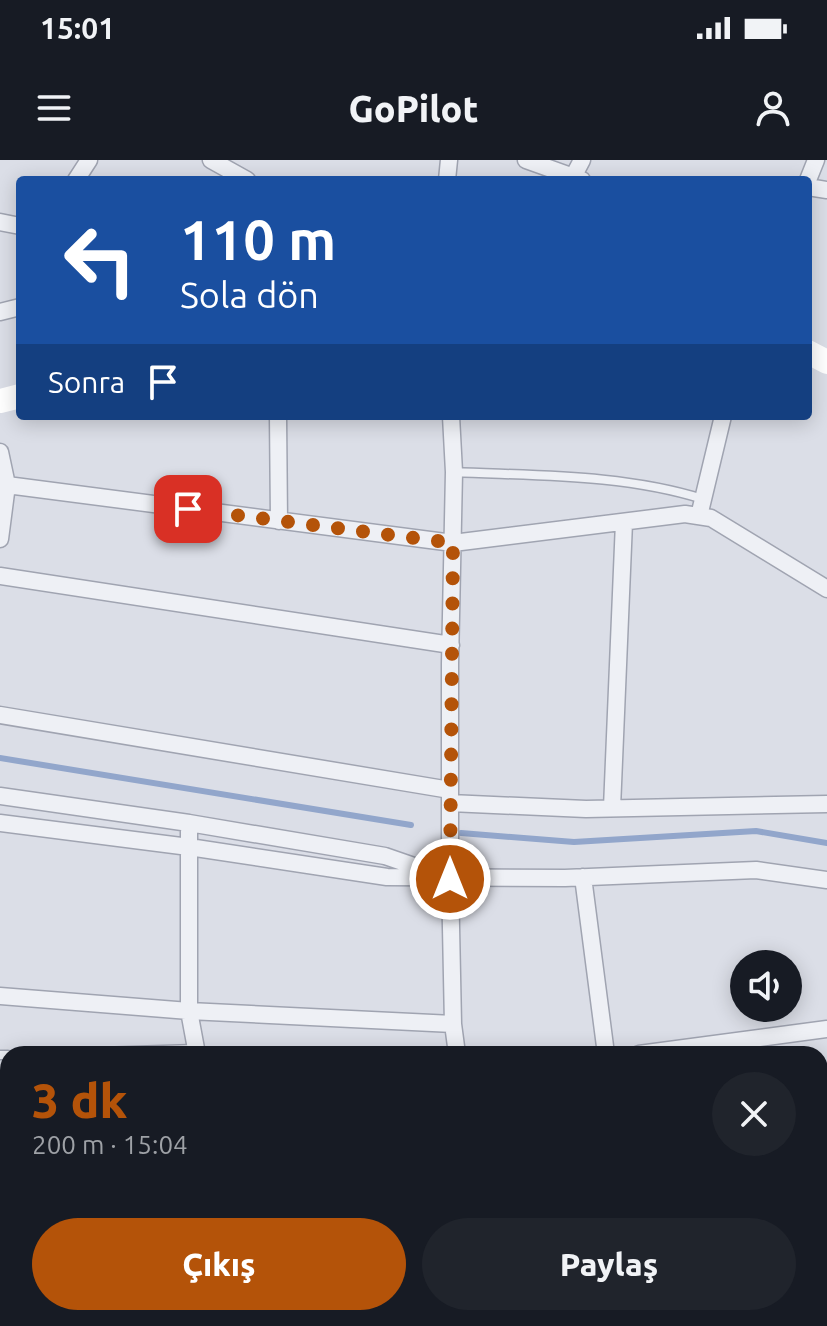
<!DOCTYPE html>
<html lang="tr">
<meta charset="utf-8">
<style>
body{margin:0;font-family:Ubuntu,sans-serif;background:#20242c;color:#f1f3f6;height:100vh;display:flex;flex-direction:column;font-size:30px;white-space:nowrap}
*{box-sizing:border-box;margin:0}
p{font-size:26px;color:#9ea1a6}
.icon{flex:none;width:44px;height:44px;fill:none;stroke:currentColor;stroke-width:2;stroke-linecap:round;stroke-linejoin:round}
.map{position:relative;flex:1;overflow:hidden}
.drawer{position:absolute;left:0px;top:886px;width:828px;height:280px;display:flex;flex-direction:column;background:#171b24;border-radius:24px 24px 0 0;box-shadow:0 4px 20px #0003}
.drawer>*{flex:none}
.guide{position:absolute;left:16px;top:16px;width:796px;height:244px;border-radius:8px;box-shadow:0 4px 20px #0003;background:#1a4fa0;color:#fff;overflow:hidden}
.fabs{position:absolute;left:730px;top:790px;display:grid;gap:16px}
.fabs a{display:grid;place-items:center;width:72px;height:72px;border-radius:50%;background:#171b24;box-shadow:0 4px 20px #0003;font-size:40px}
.pin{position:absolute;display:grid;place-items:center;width:68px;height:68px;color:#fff;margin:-34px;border-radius:16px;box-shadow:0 4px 12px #0006}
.me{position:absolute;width:88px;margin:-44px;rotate:0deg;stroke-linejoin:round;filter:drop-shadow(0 0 6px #0008)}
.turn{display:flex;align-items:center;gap:28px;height:168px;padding:0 32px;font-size:36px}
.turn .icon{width:104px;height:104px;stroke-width:2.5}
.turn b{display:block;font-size:56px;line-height:68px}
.then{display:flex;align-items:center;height:76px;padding:0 32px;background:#0003;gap:16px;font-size:30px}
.round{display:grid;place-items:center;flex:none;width:84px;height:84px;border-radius:42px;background:#20242c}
.headline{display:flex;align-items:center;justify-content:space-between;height:136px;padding:0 32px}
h1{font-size:48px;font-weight:800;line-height:60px;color:#b45309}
.action{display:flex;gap:16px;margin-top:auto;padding:16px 32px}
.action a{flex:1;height:92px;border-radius:48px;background:#b45309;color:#fff;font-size:32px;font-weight:800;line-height:92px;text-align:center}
.action a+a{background:#20242c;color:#f1f3f6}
.status{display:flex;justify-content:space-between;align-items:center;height:56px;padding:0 40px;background:#171b24;direction:ltr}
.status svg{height:22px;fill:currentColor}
header{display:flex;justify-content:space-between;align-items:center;height:104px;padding:0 32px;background:#171b24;font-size:36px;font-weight:800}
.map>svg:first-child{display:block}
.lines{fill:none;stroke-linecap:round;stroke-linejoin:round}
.stream{stroke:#92a6cb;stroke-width:6}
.lane-casing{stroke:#a0a4b1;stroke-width:11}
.street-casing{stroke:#a0a4b1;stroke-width:19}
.lane{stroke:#eef0f5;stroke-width:8}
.street{stroke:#eef0f5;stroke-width:16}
.secondary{stroke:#fff;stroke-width:24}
.route{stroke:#b45309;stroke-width:14;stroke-dasharray:0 25.2}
</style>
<div class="status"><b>15:01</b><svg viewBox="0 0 49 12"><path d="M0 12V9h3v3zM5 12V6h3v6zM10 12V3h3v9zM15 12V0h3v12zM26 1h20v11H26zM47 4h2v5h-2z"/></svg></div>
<header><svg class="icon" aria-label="menu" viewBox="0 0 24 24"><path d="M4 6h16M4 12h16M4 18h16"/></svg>GoPilot<svg class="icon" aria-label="person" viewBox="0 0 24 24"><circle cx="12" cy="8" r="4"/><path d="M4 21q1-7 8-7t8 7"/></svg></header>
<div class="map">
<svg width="827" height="1166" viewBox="0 0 827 1166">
<rect width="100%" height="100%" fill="#dbdee7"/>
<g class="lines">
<path class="stream" d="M 0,598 L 411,665
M 461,673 L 574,682 L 756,671 L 827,683"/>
<defs>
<path id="lane" d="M 454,312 C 538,316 623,314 703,339
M 34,894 L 196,889
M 0,895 L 8,895"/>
<path id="street" d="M 211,0 L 247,20
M 526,0 L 582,20
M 573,17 L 582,0
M 76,20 L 89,0
M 447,20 L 449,0
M 808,20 L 816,0
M 808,27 L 827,30
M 0,62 L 20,66
M 0,152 L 20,147
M 278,256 L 279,361
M 451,256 L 454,312 L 450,504 L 450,719 L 453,864 L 457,894
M 0,292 L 7,325 L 0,379
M 7,325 L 453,383 L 685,354 L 711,358 L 827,429
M 699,356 L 723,256
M 0,416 L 451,485
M 0,555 L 450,630
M 0,636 L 189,663 L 385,696 L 434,713
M 450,643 L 586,649 L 827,644
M 612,648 L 624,362
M 0,663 L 189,687 L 387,717 L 565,718 L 756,710 L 827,720
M 189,663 L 189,851 L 197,894
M 583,717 L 606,894
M 0,836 L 189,851 L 453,864
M 639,894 L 827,869
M 0,1021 L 8,1021
M 820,1064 L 827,1062
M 252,1158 L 254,1166
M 779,1158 L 813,1158 L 822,1166
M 418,1166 L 450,1158
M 649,1166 L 651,1158"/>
</defs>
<use href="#lane" class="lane-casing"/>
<use href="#street" class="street-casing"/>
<use href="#lane" class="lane"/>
<use href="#street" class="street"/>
<path class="secondary" d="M 808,192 L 827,202
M 0,241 L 20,236"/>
</g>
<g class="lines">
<path class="route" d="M 188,349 L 453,383 L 450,719"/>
</g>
</svg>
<div class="fabs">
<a><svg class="icon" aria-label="sound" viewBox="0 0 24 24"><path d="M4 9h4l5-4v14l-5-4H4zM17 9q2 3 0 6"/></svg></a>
</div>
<div class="pin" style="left:188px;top:349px;background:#d93025"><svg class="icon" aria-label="arrive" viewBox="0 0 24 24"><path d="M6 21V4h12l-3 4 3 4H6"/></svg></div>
<svg class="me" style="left:450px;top:719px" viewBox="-20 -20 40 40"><circle r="17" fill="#b45309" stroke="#fff" stroke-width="3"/><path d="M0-11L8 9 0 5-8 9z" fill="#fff"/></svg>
<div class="guide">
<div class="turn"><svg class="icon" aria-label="left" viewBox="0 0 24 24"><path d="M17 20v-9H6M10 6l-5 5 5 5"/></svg><div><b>110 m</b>Sola dön</div></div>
<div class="then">Sonra<svg class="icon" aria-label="arrive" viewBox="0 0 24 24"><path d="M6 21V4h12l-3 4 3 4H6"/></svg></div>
</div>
<section class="drawer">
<div class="headline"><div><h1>3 dk</h1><p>200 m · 15:04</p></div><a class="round"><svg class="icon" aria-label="close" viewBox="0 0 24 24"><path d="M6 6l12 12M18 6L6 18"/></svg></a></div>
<div class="action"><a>Çıkış</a><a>Paylaş</a></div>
</section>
</div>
